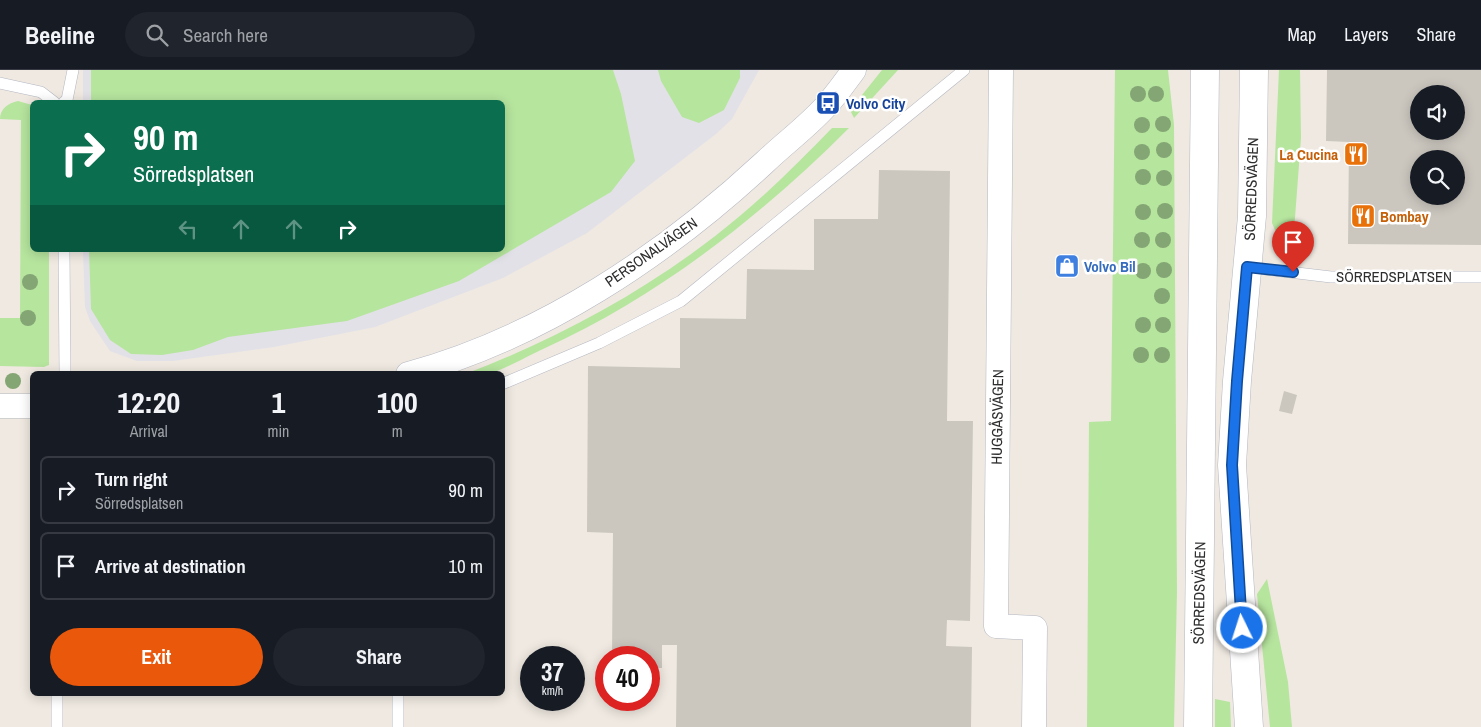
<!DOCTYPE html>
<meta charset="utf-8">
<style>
body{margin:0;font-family:"Archivo Narrow",sans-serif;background:#20242c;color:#f1f3f6;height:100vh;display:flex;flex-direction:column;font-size:19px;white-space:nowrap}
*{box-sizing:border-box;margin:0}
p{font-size:16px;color:#9ea1a6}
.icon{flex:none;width:28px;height:28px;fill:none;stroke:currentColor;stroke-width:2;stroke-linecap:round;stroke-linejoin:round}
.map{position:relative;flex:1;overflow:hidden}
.drawer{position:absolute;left:30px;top:301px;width:475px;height:325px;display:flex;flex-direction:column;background:#171b24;border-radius:8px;box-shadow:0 2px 12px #0003}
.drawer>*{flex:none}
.guide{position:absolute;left:30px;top:30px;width:475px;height:152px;border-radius:8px;box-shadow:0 2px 12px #0003;background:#0b6e4f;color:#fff;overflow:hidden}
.tools{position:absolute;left:1410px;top:15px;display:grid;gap:10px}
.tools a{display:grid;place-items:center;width:55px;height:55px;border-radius:50%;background:#171b24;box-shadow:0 2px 12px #0003;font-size:25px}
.speed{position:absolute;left:520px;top:576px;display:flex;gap:10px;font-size:25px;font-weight:700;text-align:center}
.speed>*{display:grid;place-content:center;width:65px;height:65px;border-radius:50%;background:#171b24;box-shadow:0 2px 12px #0003;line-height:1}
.speed small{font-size:12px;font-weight:400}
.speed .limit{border:8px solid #d22;background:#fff;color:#111}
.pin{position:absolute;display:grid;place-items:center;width:42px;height:42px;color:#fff;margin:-51px -21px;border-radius:50% 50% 50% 0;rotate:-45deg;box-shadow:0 0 5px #0007}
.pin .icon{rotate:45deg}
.me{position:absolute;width:55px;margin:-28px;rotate:356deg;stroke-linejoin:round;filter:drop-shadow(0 0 4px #0008)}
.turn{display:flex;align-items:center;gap:18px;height:105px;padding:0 20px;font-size:22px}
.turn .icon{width:65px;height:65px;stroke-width:2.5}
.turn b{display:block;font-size:35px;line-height:42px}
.lanes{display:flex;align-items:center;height:48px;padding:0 20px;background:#0003;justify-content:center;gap:25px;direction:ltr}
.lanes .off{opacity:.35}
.eta{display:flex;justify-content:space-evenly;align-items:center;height:85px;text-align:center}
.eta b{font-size:30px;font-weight:700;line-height:35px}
.primary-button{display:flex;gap:10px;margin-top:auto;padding:10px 20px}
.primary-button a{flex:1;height:58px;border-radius:30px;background:#ea580c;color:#fff;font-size:20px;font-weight:700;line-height:58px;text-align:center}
.primary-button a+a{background:#20242c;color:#f1f3f6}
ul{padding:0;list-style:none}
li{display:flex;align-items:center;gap:15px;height:68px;margin:0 10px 8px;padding:0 10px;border:2px solid #363941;border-radius:8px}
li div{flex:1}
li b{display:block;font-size:19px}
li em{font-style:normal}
header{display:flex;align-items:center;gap:30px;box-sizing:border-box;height:70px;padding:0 25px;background:#171b24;border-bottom:1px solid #363941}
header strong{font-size:24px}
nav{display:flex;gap:28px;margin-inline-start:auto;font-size:18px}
.search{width:350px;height:45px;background:#20242c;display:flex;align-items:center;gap:12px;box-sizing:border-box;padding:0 18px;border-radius:28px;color:#9ea1a6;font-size:19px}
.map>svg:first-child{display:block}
.industrial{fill:#e3e1e8}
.green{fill:#b6e59e}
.building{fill:#cbc7bf;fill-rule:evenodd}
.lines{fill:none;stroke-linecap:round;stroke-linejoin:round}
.lane-casing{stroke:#b4b7c1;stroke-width:12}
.street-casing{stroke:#b4b7c1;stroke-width:25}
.secondary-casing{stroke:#b4b7c1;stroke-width:29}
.lane{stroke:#fff;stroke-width:11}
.street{stroke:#fff;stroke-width:24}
.secondary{stroke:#fff;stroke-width:28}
.tree{fill:#84a574}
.route-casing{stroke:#114b97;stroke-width:12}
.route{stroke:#1a73e8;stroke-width:9}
.labels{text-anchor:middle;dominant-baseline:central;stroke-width:5;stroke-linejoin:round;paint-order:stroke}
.transit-label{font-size:15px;font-weight:bold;fill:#164399;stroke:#fff;text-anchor:start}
.food-label{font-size:15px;font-weight:bold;fill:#c56008;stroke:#fff;text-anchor:end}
.street-label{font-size:15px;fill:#2e2e2e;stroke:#fff}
.shop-label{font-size:15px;font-weight:bold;fill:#366cbe;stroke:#fff;text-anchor:start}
</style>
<header>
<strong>Beeline</strong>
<div class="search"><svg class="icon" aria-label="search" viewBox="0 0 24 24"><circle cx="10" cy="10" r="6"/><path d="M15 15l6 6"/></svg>Search here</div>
<nav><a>Map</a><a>Layers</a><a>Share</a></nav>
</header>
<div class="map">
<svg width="1481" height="657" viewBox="0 0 1481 657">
<rect width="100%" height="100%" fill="#efe9e1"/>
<path class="industrial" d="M 83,0 L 759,0 L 732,49 L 716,64 L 587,163 L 503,208 L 375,257 L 274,277 L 173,291 L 137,291 L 110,281 L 90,251 L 85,237 L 83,180 L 502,180 L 502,32 L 83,32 Z"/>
<path class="green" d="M 91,0 L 613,0 L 621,24 L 635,91 L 611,122 L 459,211 L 347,251 L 228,267 L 193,280 L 162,285 L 131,284 L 110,270 L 91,239 L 89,180 L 502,180 L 502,32 L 91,32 Z
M 658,0 L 740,0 L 740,8 L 724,40 L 699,53 L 682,47 L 661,11 Z
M 882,0 L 898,0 L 854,48 L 850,40 Z
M 1115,0 L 1168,0 L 1174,55 L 1177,522 L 1174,657 L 1087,657 L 1089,352 L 1111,351 Z
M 1279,0 L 1300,0 L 1301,68 L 1294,161 L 1293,163 L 1275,160 L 1272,153 Z
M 18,31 L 32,35 L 32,180 L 49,180 L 49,295 L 44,297 L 0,296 L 0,248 L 20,248 L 21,50 L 0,49 C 0,39 8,33 18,31 Z
M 832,58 L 849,58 C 760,147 658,227 543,279 C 528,286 503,300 488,304 C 481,305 472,304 465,304 C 563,267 661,213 741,145 C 773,118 803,88 832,58 Z
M 1267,509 L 1288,612 L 1292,657 L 1270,657 L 1257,524 Z
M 1215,629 L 1230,632 L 1231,657 L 1215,657 Z"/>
<path class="building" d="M 1327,0 L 1481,0 L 1481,175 L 1348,174 L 1349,72 L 1326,71 ZM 1419,24 L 1456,24 L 1456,61 L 1419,61 ZM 1419,89 L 1456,89 L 1456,126 L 1419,126 Z
M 879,100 L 950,101 L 947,351 L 973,351 L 970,551 L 947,550 L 946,576 L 972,577 L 971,657 L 676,657 L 677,575 L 662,575 L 662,598 L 649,598 L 649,588 L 612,588 L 613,463 L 587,462 L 588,296 L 680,298 L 680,248 L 746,249 L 747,199 L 814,200 L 814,149 L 878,149 Z
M 1284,321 L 1297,325 L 1292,344 L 1279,341 Z"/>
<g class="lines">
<defs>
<path id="lane" d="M 0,13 L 41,22 L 54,32
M 64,32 L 67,30 L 73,0
M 64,180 L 65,304
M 1247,197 L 1331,207 L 1481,207
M 502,314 L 599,273 L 681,231 L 964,0
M 57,657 L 57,624
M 398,657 L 398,624"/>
<path id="street" d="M 1001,0 L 996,556 L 1035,558 L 1034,657
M 408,304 C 541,268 665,185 765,92 C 785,73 808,56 826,36 C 836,25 845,12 854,0
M 0,336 L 32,336"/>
<path id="secondary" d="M 1198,657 L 1205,0
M 1249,657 L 1232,395 L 1237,311 L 1252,146 L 1254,0"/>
</defs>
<use href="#lane" class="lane-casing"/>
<use href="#street" class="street-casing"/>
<use href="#secondary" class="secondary-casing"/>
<use href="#lane" class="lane"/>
<use href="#street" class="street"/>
<use href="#secondary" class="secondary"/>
</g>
<g class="tree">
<circle cx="1138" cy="24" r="8"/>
<circle cx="1156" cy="24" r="8"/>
<circle cx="1163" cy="54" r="8"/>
<circle cx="1142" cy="55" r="8"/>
<circle cx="1164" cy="80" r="8"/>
<circle cx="1142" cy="82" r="8"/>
<circle cx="1143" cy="107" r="8"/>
<circle cx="1164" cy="108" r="8"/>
<circle cx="1165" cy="141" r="8"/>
<circle cx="1143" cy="142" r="8"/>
<circle cx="1142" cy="170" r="8"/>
<circle cx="1163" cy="170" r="8"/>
<circle cx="1164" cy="200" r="8"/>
<circle cx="1143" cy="201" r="8"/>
<circle cx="30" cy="212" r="8"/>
<circle cx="1162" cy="226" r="8"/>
<circle cx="28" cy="248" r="8"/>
<circle cx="1143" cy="255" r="8"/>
<circle cx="1163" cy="255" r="8"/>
<circle cx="1141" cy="285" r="8"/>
<circle cx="1162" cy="285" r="8"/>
<circle cx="13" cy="311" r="8"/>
</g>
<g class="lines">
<defs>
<path id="route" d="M 1242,558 L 1232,395 L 1237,311 L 1247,197 L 1293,202"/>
</defs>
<use href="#route" class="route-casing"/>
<use href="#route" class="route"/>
</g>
<defs>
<symbol id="bus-square" viewBox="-11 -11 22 22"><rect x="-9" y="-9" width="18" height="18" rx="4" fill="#1a4fb4" stroke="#fff"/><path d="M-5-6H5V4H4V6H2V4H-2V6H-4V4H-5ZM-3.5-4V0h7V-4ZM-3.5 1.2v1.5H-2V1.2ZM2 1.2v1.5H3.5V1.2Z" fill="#fff"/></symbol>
<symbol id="restaurant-square" viewBox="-11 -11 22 22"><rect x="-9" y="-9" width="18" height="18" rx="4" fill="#e8710a" stroke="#fff"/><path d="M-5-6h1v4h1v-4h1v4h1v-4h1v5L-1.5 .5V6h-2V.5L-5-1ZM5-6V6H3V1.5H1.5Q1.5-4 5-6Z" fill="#fff"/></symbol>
<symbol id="shop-square" viewBox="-11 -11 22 22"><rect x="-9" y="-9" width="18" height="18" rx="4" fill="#3f7fe0" stroke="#fff"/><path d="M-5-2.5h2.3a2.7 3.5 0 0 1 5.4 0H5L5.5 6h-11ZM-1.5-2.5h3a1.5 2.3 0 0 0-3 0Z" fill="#fff"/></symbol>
</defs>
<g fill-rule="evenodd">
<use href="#bus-square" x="814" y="19" width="28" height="28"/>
<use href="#restaurant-square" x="1342" y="70" width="28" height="28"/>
<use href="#restaurant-square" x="1349" y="132" width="28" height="28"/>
<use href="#shop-square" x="1053" y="182" width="28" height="28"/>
</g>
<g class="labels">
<g class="transit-label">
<text x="846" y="33">Volvo City</text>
</g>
<g class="food-label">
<text x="1338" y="84">La Cucina</text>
<text x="1380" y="146" text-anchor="start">Bombay</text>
</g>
<g class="street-label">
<text transform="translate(1251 119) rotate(-88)">SÖRREDSVÄGEN</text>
<text transform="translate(651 182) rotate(-35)">PERSONALVÄGEN</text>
<text x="1394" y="206">SÖRREDSPLATSEN</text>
<text transform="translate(997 347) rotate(-89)">HUGGÅSVÄGEN</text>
<text transform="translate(1199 523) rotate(-89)">SÖRREDSVÄGEN</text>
</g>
<g class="shop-label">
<text x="1084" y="196">Volvo Bil</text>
</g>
</g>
</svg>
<div class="tools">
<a><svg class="icon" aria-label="sound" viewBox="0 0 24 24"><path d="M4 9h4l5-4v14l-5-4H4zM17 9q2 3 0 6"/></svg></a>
<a><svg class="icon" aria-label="search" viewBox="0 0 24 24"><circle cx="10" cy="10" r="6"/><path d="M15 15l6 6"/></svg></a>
</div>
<div class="speed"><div>37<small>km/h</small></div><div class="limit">40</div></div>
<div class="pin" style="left:1293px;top:202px;background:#d93025"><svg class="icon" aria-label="arrive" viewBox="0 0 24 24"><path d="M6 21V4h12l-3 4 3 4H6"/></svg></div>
<svg class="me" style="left:1242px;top:558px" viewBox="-20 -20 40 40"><circle r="17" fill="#1a73e8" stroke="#fff" stroke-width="3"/><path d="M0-11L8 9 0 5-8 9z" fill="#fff"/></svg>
<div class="guide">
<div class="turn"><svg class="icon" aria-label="right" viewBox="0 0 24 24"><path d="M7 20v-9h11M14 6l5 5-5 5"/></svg><div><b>90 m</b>Sörredsplatsen</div></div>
<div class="lanes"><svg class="icon off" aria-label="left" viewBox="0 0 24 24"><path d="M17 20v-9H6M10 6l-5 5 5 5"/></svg><svg class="icon off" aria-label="ahead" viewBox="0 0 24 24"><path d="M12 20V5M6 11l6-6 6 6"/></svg><svg class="icon off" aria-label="ahead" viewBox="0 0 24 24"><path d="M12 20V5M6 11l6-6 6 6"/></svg><svg class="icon" aria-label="right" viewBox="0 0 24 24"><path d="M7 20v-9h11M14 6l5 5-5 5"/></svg></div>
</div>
<section class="drawer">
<div class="eta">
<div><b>12:20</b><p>Arrival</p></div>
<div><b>1</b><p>min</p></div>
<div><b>100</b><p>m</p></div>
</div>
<ul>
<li><svg class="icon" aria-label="right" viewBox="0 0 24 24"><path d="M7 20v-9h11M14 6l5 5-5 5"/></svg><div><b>Turn right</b><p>Sörredsplatsen</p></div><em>90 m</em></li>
<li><svg class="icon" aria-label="arrive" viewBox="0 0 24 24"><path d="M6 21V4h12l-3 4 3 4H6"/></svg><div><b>Arrive at destination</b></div><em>10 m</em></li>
</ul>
<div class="primary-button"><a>Exit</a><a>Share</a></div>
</section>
</div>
